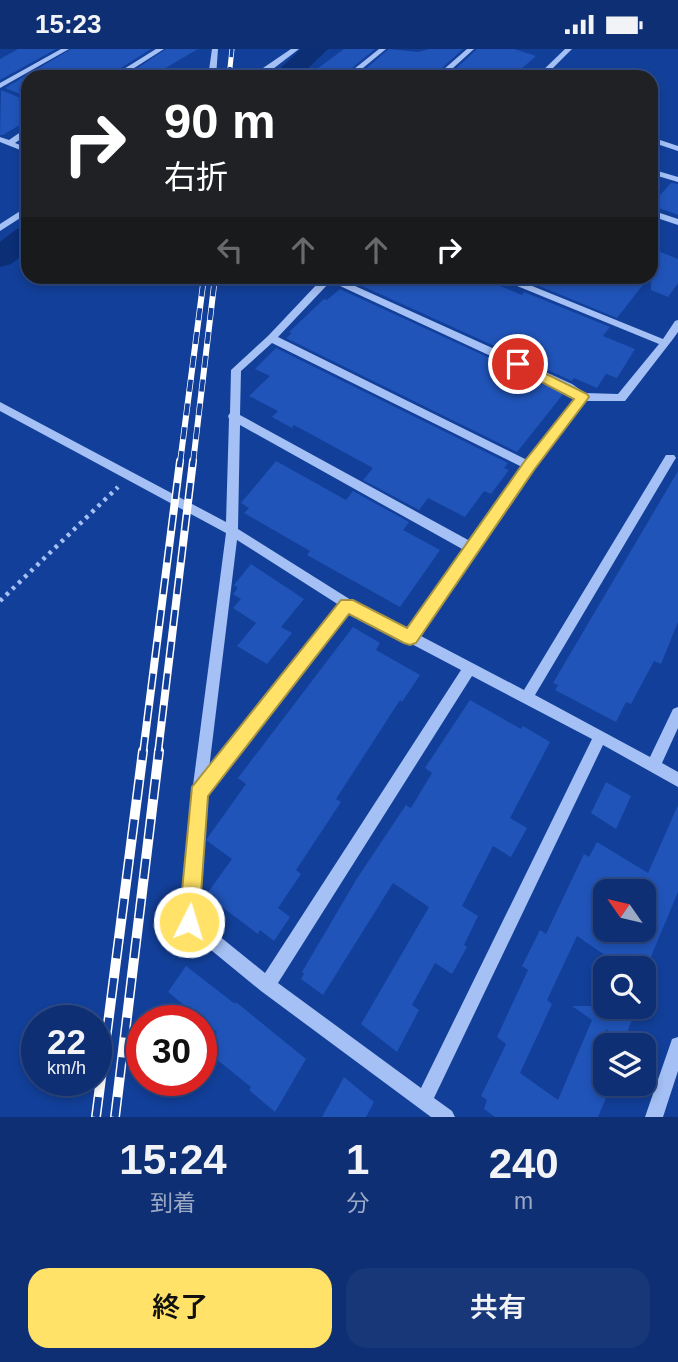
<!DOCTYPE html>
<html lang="ja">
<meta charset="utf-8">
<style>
body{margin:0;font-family:Arial,"Noto Sans JP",sans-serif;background:#173778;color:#f1f3f6;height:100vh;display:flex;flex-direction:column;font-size:26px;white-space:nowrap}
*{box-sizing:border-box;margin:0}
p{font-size:23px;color:#9ba9c4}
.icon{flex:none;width:38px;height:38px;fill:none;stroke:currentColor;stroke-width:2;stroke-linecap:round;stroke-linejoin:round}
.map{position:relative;height:1068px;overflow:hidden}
.panel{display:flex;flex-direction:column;background:#0e2f73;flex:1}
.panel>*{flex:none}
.guide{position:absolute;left:21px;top:21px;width:637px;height:214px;border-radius:21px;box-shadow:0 4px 10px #0003,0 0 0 2px #2e4a85;background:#202124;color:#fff;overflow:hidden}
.needle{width:46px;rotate:304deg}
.controls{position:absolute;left:593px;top:830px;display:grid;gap:14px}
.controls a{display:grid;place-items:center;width:63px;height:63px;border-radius:14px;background:#0e2f73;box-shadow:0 4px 10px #0003,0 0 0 2px #2e4a85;font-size:35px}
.speed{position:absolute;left:21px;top:956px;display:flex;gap:14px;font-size:35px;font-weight:700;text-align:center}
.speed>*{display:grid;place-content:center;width:91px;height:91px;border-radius:50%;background:#0e2f73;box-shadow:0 4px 10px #0003,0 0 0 2px #2e4a85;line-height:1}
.speed small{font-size:18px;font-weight:400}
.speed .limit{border:10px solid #d22;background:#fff;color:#111}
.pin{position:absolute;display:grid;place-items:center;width:60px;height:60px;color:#fff;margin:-30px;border:4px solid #fff;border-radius:50%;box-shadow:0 2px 7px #0007}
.me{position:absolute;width:77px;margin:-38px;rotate:5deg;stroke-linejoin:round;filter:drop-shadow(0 0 5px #0008)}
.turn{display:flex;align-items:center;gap:24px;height:147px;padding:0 28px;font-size:32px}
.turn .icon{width:91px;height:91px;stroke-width:2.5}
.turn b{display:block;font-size:49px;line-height:60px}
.lanes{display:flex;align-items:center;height:66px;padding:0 28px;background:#0003;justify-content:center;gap:35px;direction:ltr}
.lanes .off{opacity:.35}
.eta{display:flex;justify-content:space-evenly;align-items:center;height:119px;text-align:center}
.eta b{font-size:42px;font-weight:600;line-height:49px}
.primary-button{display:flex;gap:14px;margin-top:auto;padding:14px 28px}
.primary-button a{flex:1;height:80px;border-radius:21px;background:#ffe267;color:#111;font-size:28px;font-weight:600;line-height:80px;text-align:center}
.primary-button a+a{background:#173778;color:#f1f3f6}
.status{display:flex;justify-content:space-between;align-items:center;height:49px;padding:0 35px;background:#0e2f73;direction:ltr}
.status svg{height:19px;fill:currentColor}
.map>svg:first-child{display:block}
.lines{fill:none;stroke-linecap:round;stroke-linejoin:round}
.river{fill:#0b2e75;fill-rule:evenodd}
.building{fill:#2054b9;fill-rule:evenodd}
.path{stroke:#a4c0f4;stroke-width:4.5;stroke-dasharray:3.5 5;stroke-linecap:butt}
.minor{fill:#a4c0f4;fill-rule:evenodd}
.rail-far3-casing{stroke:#fff;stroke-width:5}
.rail-far2-casing{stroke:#fff;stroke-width:6}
.rail-far1-casing{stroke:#fff;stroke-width:8}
.rail-casing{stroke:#fff;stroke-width:10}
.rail-far3{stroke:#123f99;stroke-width:3.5;stroke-dasharray:10;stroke-linecap:butt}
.rail-far2{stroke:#123f99;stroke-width:4.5;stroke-dasharray:12;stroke-linecap:butt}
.rail-far1{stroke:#123f99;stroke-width:5;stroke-dasharray:16;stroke-linecap:butt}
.rail{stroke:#123f99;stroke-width:7;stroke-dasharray:20;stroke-linecap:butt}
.route{fill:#ffe267;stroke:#a69343;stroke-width:2}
</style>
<div class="status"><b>15:23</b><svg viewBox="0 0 49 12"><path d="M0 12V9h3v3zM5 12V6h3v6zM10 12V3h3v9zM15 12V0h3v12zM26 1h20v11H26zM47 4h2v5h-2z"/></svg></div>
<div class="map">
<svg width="678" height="1068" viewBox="0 0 678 1068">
<rect width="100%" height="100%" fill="#123f99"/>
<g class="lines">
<path class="river" d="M 301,0 L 328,0 L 299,28 L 271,28 Z
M 28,177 L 28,202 L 11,215 L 0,218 L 0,193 L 17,180 Z"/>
</g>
<path class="building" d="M 18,0 L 56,0 L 0,31 L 0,10 Z
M 71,0 L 151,0 L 116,22 L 107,19 L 91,28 L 80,28 L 62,21 L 50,28 L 28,28 L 28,40 L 20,45 L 5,39 Z
M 166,0 L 198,0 L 150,28 L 127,26 Z
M 344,0 L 375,0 L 341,28 L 306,28 Z
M 389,0 L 418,3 L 429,0 L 463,0 L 432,28 L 356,28 Z
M 477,0 L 514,0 L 536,7 L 512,28 L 447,28 Z
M 1,41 L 28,52 L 28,71 L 3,86 L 0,86 Z
M 671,134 L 678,135 L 678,166 L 651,156 Z
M 651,199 L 678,210 L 678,234 L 668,248 L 651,241 Z
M 353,228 L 478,228 L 522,246 L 524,243 L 610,278 L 603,287 L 635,300 L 617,329 L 606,325 L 597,339 L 574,329 L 572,332 L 349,231 Z
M 538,228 L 649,228 L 617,269 L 532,234 Z
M 340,240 L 563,343 L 564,344 L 517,403 L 286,289 L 292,284 L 289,283 L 324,250 L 327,251 Z
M 276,299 L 508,414 L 504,419 L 509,421 L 491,445 L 484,442 L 465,468 L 428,449 L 419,461 L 363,431 L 373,419 L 294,376 L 292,379 L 272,368 L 278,362 L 249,347 L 270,327 L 255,320 Z
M 276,412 L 346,451 L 353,442 L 409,473 L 403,481 L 440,501 L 400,558 L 307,506 L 310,502 L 244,464 L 249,459 L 241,454 Z
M 678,422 L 678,573 L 661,615 L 654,612 L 631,655 L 626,653 L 616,673 L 555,641 L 558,636 L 553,634 Z
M 251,515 L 304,550 L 281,578 L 292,584 L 267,615 L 237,597 L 256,574 L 233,559 L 241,550 L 233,545 L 238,539 L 234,536 Z
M 353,578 L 380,594 L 376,601 L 420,626 L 402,653 L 400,651 L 336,750 L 341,753 L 296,821 L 301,825 L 278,859 L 290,868 L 274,892 L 260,881 L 258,885 L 206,846 L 232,810 L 206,791 L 246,735 L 238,729 Z
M 470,651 L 521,680 L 523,677 L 550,693 L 510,769 L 527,779 L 511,808 L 493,797 L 462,857 L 478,867 L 464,896 L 467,898 L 452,925 L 435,914 L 412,956 L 419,961 L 397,1003 L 361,975 L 429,858 L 393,834 L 323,946 L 301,930 L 304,925 L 302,923 L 356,831 L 406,756 L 411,759 L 432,724 L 425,719 Z
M 606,733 L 631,747 L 616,780 L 591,764 Z
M 678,756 L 678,843 L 645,922 L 644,919 L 613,919 L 615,913 L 577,887 L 547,951 L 552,955 L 520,1024 L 558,1051 L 592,971 L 572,957 L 597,957 L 606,938 L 606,957 L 637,957 L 624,992 L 606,980 L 606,1019 L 601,1030 L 611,1037 L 598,1068 L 495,1068 L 484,1060 L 487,1051 L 481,1047 L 506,995 L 497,988 L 528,921 L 522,917 L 540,881 L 546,885 L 584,805 L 589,808 L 597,793 L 648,824 ZM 606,842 L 644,842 L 644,880 L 606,880 Z
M 186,917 L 235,955 L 236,953 L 306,1010 L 275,1063 L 249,1041 L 251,1038 L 205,1001 L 217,983 L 168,943 Z
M 344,1028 L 374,1053 L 366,1068 L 322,1068 Z"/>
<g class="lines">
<path class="path" d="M 0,552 L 118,438"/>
<path class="minor" d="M 61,0 L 69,0 L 0,39 L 0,34 Z
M 156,0 L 164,0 L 120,28 L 111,28 Z
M 212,0 L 218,0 L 216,28 L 208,28 Z
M 291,0 L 299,0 L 269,23 L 263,23 L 263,19 Z
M 379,0 L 386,0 L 352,28 L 344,28 Z
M 467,0 L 474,0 L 443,28 L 435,28 Z
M 565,0 L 572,0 L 544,28 L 536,28 Z
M 25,80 L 28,80 L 28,85 L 15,94 L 28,99 L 28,104 L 0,93 L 0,88 L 9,91 Z
M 651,88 L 678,97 L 678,102 L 651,93 Z
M 651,120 L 678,128 L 678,133 L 651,125 Z
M 28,157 L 28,164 L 0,182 L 0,175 Z
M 651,161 L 678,170 L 678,176 L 651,167 Z
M 318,228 L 333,228 L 344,232 L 572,335 L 585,344 L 618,345 L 659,295 L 500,230 L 499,228 L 510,228 L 663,290 L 675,272 L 678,271 L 678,283 L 673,290 L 625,352 L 586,352 L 533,420 L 419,586 L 524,641 L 666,406 L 674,406 L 676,409 L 674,412 L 535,646 L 650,708 L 673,660 L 678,658 L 678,679 L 662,714 L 678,723 L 678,738 L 603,696 L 434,1049 L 452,1062 L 455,1068 L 431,1068 L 261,942 L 183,878 L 181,872 L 192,744 L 226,484 L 0,362 L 0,353 L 226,473 L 229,370 L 228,367 L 230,364 L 231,321 L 268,287 L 320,232 L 317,229 ZM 329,234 L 338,236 L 564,341 L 577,349 L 527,411 L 278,288 ZM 272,294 L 522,418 L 470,492 L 240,366 L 241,322 ZM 240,376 L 464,501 L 408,581 L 351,551 L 238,480 ZM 237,491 L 339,556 L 209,720 ZM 349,562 L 461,621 L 265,924 L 197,869 L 206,747 ZM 472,627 L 592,690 L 421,1039 L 278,934 Z
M 678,988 L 678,1022 L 663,1068 L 645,1068 L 670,996 L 672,990 Z"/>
<defs>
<path id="rail-far3" d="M 229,28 L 232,0"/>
<path id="rail-far2" d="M 180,414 L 204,228
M 193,414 L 215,228"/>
<path id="rail-far1" d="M 143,704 L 180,412
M 158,704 L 193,412"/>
<path id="rail" d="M 96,1068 L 143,702
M 115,1068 L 159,702"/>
</defs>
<use href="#rail-far3" class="rail-far3-casing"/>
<use href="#rail-far2" class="rail-far2-casing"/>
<use href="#rail-far1" class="rail-far1-casing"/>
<use href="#rail" class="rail-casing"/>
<use href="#rail-far3" class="rail-far3"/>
<use href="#rail-far2" class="rail-far2"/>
<use href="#rail-far1" class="rail-far1"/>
<use href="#rail" class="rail"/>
</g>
<path class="route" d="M 518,311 L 587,345 L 589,348 L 534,421 L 416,594 L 410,596 L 404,594 L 349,565 L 208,747 L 199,873 L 196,880 L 189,883 L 181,880 L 179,873 L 192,738 L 341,551 L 353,551 L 407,579 L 524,413 L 574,350 L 513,318 L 511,315 Z"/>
</svg>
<div class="controls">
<a><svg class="needle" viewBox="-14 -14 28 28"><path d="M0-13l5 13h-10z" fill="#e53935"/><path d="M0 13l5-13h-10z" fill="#9ba9c4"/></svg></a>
<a><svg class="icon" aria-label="search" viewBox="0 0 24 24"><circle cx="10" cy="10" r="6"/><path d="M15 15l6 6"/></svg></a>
<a><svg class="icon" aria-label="layers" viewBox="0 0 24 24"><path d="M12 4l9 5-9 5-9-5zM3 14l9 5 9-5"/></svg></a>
</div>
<div class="speed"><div>22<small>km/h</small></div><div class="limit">30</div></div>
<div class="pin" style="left:518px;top:315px;background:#d93025"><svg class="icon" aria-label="arrive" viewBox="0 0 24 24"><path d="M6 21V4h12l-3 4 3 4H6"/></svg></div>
<svg class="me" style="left:189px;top:873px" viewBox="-20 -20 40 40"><circle r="17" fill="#ffe267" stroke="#fff" stroke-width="3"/><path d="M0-11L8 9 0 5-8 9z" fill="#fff"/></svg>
<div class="guide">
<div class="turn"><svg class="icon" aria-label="right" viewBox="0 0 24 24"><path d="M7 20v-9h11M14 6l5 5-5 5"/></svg><div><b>90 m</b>右折</div></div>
<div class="lanes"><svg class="icon off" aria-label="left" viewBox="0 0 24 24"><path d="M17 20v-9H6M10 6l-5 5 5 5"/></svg><svg class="icon off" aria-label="ahead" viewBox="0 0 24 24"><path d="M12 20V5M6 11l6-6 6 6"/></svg><svg class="icon off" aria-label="ahead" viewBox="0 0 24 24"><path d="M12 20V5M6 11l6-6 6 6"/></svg><svg class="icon" aria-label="right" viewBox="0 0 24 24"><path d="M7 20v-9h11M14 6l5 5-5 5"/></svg></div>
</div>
</div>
<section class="panel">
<div class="eta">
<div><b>15:24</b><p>到着</p></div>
<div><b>1</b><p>分</p></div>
<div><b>240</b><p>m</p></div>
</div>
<div class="primary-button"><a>終了</a><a>共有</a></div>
</section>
